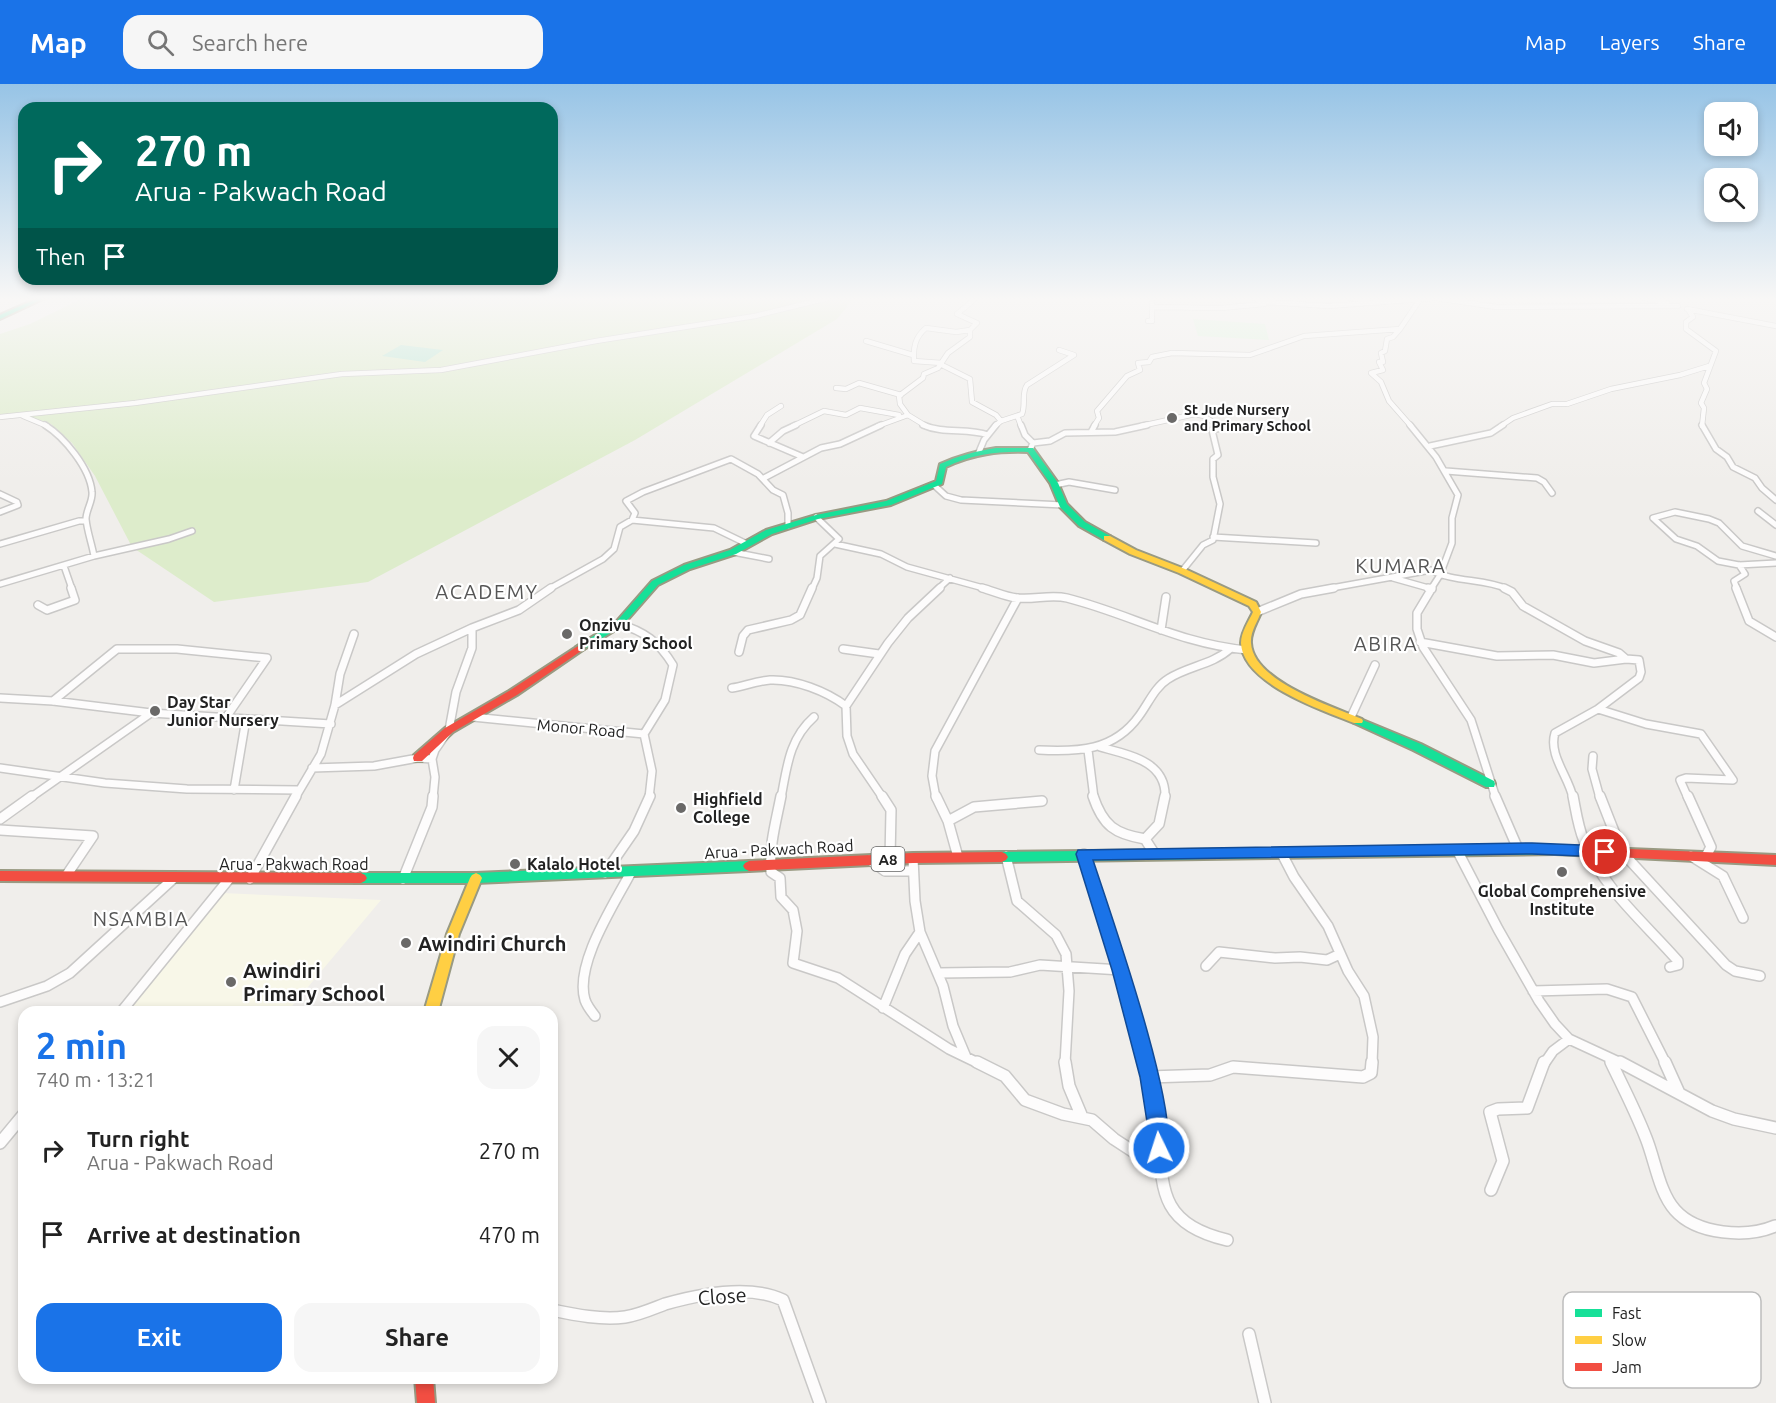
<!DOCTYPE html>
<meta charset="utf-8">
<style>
body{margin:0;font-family:Ubuntu,sans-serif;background:#f6f6f6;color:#222;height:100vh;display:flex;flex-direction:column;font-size:22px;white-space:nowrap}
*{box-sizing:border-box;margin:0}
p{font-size:20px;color:#767676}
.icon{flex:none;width:33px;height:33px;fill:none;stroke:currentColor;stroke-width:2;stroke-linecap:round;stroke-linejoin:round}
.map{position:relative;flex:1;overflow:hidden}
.side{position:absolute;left:18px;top:922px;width:540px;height:378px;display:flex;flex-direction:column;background:#fff;border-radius:18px;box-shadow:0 3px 9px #0003}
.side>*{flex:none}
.guide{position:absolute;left:18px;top:18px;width:540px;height:183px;border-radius:18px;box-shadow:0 3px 9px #0003;background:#00695c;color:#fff;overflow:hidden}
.fabs{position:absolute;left:1704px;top:18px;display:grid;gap:12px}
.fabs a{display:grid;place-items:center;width:54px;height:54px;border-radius:12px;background:#fff;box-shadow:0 3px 9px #0003;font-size:30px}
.pin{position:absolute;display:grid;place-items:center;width:51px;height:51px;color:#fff;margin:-26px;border:3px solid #fff;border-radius:50%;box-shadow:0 2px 6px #0007}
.me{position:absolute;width:66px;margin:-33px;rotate:356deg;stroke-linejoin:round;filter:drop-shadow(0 0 4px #0008)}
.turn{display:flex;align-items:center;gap:21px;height:126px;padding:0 18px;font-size:27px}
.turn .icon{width:78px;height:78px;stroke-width:2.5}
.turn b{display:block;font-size:42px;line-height:51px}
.then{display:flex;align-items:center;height:57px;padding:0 18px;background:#0003;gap:12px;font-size:22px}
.round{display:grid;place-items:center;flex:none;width:63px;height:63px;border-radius:18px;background:#f6f6f6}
.overview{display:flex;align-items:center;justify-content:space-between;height:102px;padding:0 18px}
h1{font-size:36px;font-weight:600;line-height:45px;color:#1a73e8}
.action{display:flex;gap:12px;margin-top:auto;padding:12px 18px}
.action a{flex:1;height:69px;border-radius:18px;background:#1a73e8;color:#fff;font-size:24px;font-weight:600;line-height:69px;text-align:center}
.action a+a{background:#f6f6f6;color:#222}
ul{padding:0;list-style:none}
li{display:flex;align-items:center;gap:18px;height:84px;padding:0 18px}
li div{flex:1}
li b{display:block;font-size:22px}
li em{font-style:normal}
header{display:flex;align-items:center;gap:36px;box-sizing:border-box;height:84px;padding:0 30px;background:#1a73e8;color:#fff}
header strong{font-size:28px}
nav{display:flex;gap:33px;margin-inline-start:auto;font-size:21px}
.search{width:420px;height:54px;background:#f6f6f6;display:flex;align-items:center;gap:15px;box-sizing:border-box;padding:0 21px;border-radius:18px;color:#767676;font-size:22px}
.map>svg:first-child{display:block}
.education{fill:#f8f7e8}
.grass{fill:#ddeccb}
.park{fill:#daf5da}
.pitch{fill:#b7e6d2}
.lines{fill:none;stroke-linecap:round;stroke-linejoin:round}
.street-far4-casing{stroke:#c9c8c7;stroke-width:6}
.street-far3-casing{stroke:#c9c8c7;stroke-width:8}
.street-far2-casing{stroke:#c9c8c7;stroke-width:10}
.street-far1-casing{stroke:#c9c8c7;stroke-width:12}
.street-casing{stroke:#c9c8c7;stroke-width:14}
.fast-casing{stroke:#999a82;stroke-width:4}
.slow-casing{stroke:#999a82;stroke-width:4}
.jam-casing{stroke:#999a82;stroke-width:4}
.street-far4{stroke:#fdfcfc;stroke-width:4.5}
.street-far3{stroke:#fdfcfc;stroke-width:5}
.street-far2{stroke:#fdfcfc;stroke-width:7}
.street-far1{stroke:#fdfcfc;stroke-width:9}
.street{stroke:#fdfcfc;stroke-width:11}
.fast{fill:#16e098;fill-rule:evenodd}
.slow{fill:#ffcf43;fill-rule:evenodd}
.jam{fill:#f24e42;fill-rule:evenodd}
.route{fill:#1a73e8;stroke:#114b97;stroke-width:1.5}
.poi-dot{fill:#6a6968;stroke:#fff;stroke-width:2}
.labels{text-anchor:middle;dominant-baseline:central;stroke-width:4.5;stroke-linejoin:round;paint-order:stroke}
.far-poi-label{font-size:14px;font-weight:bold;fill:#222;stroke:#fff;text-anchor:start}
.shield{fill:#fff;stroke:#646464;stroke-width:1.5}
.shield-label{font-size:15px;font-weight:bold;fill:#222}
.poi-label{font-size:16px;font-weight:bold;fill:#222;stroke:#fff;text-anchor:start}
.street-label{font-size:16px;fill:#222;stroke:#fff}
.quarter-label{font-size:20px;letter-spacing:1.5px;fill:#555;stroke:#fff}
.near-poi-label{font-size:20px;font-weight:bold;fill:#222;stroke:#fff;text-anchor:start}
.near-street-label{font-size:20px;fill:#222;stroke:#fff}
.key{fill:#fff;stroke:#bdbdbd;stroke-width:1.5}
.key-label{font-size:16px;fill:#222}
</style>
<header>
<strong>Map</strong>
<div class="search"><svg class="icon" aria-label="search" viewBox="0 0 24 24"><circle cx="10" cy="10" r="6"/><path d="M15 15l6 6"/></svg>Search here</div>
<nav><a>Map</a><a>Layers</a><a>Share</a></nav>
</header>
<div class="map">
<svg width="1776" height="1319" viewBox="0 0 1776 1319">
<rect width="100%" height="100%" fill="#f0eeeb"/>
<path class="education" d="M 222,809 L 381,816 L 287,928 L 123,928 L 187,854 Z"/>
<path class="grass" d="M 83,214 L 854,214 L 837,235 L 635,356 L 368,498 L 214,518 L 132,463 L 95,392 L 72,359 L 51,340 L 27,332 L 0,332 L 0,250 L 30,240 Z"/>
<path class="park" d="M 1193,235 L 1265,240 L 1269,256 L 1198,252 Z"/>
<path class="pitch" d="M 401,261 L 443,266 L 425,278 L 382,272 Z"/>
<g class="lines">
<defs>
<path id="street-far4" d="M 1254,214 L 1265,218 L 1328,222 L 1436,214 L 1496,223 L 1678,222
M 1351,214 L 1367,216
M 1645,214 L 1667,219
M 1152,223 L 1221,224 L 1264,220
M 1687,225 L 1776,242
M 1688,225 L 1693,233 L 1686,238 L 1686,245 L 1716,267 L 1704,299 L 1707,305 L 1701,319 L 1704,324 L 1702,342
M 1148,237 L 1152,237 L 1152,214
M 1400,245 L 1393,253 L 1387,255 L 1385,267 L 1381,269 L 1383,278 L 1379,278 L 1383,286 L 1371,289 L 1381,298 L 1389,317 L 1411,342
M 866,257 L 913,271
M 942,279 L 914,277 C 913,264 915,253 926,244 L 956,248 L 970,246
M 942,281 L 970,295 L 972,318 L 996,331 L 1001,337
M 836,304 L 846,305 L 859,299 L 901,311
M 908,331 L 926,342
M 23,332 L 47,342
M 0,333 L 135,319 L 342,290 L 441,286 L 596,257 L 755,232 L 828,214
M 1018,334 L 1021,342
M 760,342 L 767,331 L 781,322
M 793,342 L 824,327 L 846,331 L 860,324 L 899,331
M 878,342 L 908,331 L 900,320 L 899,312 L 923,294 L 924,290 L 938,284 L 948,269 L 970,253 L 970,246 L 977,239 L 957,230 L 976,214
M 995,342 L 1001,337 L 1022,330 C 1026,321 1021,309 1027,301 L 1074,271 L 1059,266
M 1094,342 L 1099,334 L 1097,327 L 1127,292 L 1140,286 L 1138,279 L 1149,278 L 1152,273 L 1172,269 L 1250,271 L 1304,252 L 1400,245 L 1421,214
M 1141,342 L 1195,330 L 1204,332 L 1219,342
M 1501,342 L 1513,334 L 1552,320 L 1567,320 L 1611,305 L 1680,291 L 1709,282"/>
<path id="street-far3" d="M 45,341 C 64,353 90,384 92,408 C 93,417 86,426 86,435 C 87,447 92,460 94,472
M 761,341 L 754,352 L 803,373
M 923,341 C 943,350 967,344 988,351
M 1021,341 L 1025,351 L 1033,359
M 1410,341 L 1436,373 L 1458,411 L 1452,434 L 1452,459 L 1440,491 L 1431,505
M 1702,341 L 1716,365 L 1727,373 L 1733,383 L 1755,394 L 1762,404 L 1776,416
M 1091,348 L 1095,341
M 769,359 L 783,347 L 796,341
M 1430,362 L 1491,349 L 1503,341
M 1030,366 L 1033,359 L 1050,357 L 1065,349 L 1115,348 L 1147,341
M 979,368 L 984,356 L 996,341
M 1446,387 L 1537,394 L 1544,398 L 1552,409
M 764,394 L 821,364 L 840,360 L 881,341
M 934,401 L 946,412 L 961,416 L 1063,421
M 1055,401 L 1069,398 L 1115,406
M 0,410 L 17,418 L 18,421 L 0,428
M 1758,427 L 1776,441
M 632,436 L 714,444 L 747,460
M 1213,453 L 1316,459
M 0,460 L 79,437 L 86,437
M 835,460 L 881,470 L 907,483 L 987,505
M 733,468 L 769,475
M 1776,472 L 1742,462 L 1719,439 L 1709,435 L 1675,428 L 1653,434 L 1676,455 L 1697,462 L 1718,477 L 1739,481 L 1776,479
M 64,482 L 72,505
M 1182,487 L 1203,461 L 1213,456 L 1220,420 L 1213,393 L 1213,375 L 1218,371 L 1212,346 L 1221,344 L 1216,341
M 1393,494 L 1432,505
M 0,500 L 94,472 L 169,455 L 192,447
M 549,505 L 603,475 L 614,465 L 620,443 L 632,436 L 635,429 L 626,417 L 643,408 L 731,375 L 758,390 L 773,406 L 783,411 L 788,429 L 788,442
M 812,505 L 817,494 L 820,472 L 839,455 L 816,433
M 938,505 L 950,494
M 1326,505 L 1431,486 C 1454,499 1483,494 1507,505
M 1737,505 L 1734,497 L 1745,490 L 1739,481"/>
<path id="street-far2" d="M 982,504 C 993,507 1006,513 1017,514 C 1034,516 1050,510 1067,514 C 1130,530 1180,560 1247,566
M 1428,504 L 1432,505
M 1432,504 L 1417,529 L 1417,545 L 1423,563 L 1471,636 L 1496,714
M 1504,504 L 1512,508 L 1523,522 L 1585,557 L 1619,569 L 1626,575
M 1736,504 L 1749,537 L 1776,553
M 38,521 L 47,526 L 75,516 L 71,504
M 1257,528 L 1301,510 L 1334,504
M 619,540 C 644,547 659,558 673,581 L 665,616 L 644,650
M 1161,546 L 1166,513
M 1420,558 L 1497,572 L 1553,571 L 1594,579 L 1626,575 L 1639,576 L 1641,588 L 1639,594 L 1598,625 L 1555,649 C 1548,671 1569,693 1573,714
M 843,565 L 879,570
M 739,568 L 743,552 L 748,546 L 791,536 L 800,531 L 812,504
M 732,604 C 744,602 757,597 770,596 C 795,595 826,607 846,622
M 0,614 L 53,617 L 151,629 L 331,640
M 53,617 L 117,565 L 177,565 L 267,574 L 225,635
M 335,621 L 416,570 L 472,544 L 519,526 L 551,504
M 1598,625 L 1646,640 L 1701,650 L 1733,696 L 1686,694 L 1680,696 L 1688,714
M 473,633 L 644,650 L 652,687 L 649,714
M 1351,633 L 1375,581
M 1100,663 C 1129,671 1167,677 1165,714
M 1039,666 C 1078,668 1114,667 1139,632 C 1148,620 1155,603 1168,595 C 1188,582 1212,581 1230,565
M 1088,666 L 1094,714
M 1593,672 L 1592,685 L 1600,714
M 0,684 L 105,699 L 187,705 L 299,706
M 312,684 L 374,682 L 418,674 L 432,675
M 234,706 L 246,635
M 30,714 L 151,629
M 295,714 L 321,670 L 335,621 L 340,590 L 354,550
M 433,714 L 435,693 L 432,675 L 435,666 L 449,646 L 456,608 L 472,564 L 472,544
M 781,714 C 787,683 789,655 814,633
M 883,714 L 853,670 L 847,652 L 846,622 L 888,559 L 908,534 L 940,504
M 936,714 L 932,692 L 935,667 L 1018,514"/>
<path id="street-far1" d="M 781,712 C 776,738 769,761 771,788 L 780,794 L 781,813 L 793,826 L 797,847 L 793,879 L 838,894 L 949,965 L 980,980
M 882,712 L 891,726 L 890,775
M 936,712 L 948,737 L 958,773
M 1093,712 C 1103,742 1115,750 1145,755 L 1154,769
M 1495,712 L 1518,765
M 1573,712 C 1576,727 1578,743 1584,757 C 1603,805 1645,839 1678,877 L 1678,881 L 1670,883
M 1600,712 L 1622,768 L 1726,881 L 1735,887 L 1760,892
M 1688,712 L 1711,763 L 1706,772
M 0,735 L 32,712
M 948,737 L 974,723 L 1042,717
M 0,746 L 93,752 L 66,792
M 1145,755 L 1159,740 L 1165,712
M 1457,766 L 1498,845 L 1539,917 L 1555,940 L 1569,955 L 1623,980
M 1281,768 L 1294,793 L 1328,842 L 1348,887 L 1364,912 L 1373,953 L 1372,980
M 1084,770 L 1127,909 L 1146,980
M 1006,772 L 1017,817 L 1056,851 L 1066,870 L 1069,907 L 1065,980
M 1691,772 L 1723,792 L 1743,834
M 913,774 L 915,817 L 920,848 L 943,902 L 953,942 L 966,973
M 870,776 L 885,787 L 913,787
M 605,789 L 634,747 L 650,712
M 250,795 L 296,712
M 403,795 L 432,723 L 433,712
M 1206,882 L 1219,868 L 1275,874 L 1300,873 L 1327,876 L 1340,870
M 939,889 L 1010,888 L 1040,881 L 1121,886
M 1533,907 L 1607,905 L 1632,913 L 1666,980
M 0,918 L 47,902 L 70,889 L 174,794
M 883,924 L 905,870 L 920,848
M 121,928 L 229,795
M 595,932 C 591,927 587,922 585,916 C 574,880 615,819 631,788
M 1610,976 L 1612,980
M 1544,980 L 1553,967 L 1569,955"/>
<path id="street" d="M 977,978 L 1005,992 L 1025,1016 L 1063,1030 L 1092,1036 L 1114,1055 L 1160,1085
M 1065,978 L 1069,1002 L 1082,1033
M 1146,978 C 1150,998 1156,1018 1158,1038 C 1163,1099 1154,1139 1227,1156
M 1611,978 C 1623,1003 1636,1028 1646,1054 C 1655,1076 1659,1108 1675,1126 C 1697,1151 1747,1154 1775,1142
M 1620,978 L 1712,1027 L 1734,1035 L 1776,1044
M 1665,978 L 1679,1009
M 1149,993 L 1210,991 L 1233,983 L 1363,993 L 1371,989 L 1372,978
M 0,1059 L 24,1030
M 1491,1106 L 1503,1077 L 1490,1028 L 1498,1025 L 1527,1024 L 1544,978
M 552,1226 C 576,1231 601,1236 625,1233 C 639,1231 652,1225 665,1220 C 700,1210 749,1200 783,1216 L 820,1319
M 1249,1250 L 1265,1319"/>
<path id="fast" d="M 38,214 L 45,214 L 0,235 L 0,231 Z
M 996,364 L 1033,364 L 1058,399 L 1067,420 L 1085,438 L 1110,452 L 1110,456 L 1104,456 L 1079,442 L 1060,423 L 1050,399 L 1028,368 C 999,367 973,370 946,383 L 942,400 L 891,421 L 818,435 L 772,450 L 736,470 L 690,485 L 658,501 L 622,542 L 584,565 L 581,566 L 576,563 L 616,538 L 652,497 L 684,481 L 730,466 L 766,446 L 816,431 L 886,417 L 936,397 L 940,380 C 958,372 976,367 996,364 Z
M 1358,634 L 1421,660 L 1494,697 L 1495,700 L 1494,703 L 1486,703 L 1413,666 L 1354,639 L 1353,637 L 1354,635 Z
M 1555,762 L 1559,763 L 1561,766 L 1559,769 L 1555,770 L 1002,778 L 998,776 L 996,773 L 998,770 L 1002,768 Z
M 749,777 L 753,779 L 755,782 L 753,785 L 749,787 L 476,799 L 361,799 L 357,797 L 355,794 L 357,791 L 361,789 L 476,789 Z"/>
<path id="slow" d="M 1104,452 L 1110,452 L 1136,466 L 1185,485 L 1256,518 L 1261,528 C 1258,537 1250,548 1251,559 C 1253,597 1331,622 1362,635 L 1363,637 L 1362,639 L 1354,639 C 1322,626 1243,600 1241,559 C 1241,548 1249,537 1253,528 L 1249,522 L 1179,489 L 1130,470 L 1104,456 Z
M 476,789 L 480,791 L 482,794 L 459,850 L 438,928 L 424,928 L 447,850 L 470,794 L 472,791 Z"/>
<path id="jam" d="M 581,560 L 586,563 L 584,565 L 517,611 L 453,648 L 422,677 L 414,677 L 413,674 L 414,671 L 445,644 L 509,607 Z
M 1555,762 L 1776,771 L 1776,781 L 1555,770 L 1551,769 L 1549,766 L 1551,763 Z
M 1002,768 L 1006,770 L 1008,773 L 1006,776 L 1002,778 L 913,779 L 749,787 L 745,785 L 743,782 L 745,779 L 749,777 L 913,769 Z
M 0,787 L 361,789 L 365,791 L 367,794 L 365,797 L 361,799 L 0,797 Z
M 415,1294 L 433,1294 L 435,1319 L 417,1319 Z"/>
</defs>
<use href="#street-far4" class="street-far4-casing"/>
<use href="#street-far3" class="street-far3-casing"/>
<use href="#street-far2" class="street-far2-casing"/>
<use href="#street-far1" class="street-far1-casing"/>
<use href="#street" class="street-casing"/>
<use href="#fast" class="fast-casing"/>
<use href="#slow" class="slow-casing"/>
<use href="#jam" class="jam-casing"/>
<use href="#street-far4" class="street-far4"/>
<use href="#street-far3" class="street-far3"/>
<use href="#street-far2" class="street-far2"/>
<use href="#street-far1" class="street-far1"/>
<use href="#street" class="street"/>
<use href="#fast" class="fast"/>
<use href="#slow" class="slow"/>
<use href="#jam" class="jam"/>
</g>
<linearGradient id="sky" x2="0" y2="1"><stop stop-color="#97c4e6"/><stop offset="0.54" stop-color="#f8f7f6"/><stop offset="1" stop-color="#f8f7f6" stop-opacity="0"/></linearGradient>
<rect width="1776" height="398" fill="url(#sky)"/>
<path class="route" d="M 1532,759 L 1605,762 L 1611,763 L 1613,768 L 1611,772 L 1605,773 L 1532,770 L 1093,776 C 1109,825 1182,1032 1166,1070 L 1159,1073 L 1152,1070 L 1140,993 L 1112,886 L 1076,770 L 1078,766 Z"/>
<g class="poi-dot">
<circle cx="1172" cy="334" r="6"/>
<circle cx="567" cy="550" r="6"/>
<circle cx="155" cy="627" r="6"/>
<circle cx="681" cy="724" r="6"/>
<circle cx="515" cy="780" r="6"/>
<circle cx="1562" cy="788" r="6"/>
<circle cx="406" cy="859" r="6"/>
<circle cx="231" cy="898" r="6"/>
</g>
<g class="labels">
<g class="far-poi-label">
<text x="1184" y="326">St Jude Nursery<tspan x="1184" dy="16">and Primary School</tspan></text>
</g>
<rect class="shield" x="871.5" y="763" width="33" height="24" rx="4.5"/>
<g class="shield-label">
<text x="888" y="775">A8</text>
</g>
<g class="poi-label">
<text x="579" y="541">Onzivu<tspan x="579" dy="18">Primary School</tspan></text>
<text x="167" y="618">Day Star<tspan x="167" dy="18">Junior Nursery</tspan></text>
<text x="693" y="715">Highfield<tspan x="693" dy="18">College</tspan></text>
<text x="527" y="780">Kalalo Hotel</text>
<text x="1562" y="807" text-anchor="middle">Global Comprehensive<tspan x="1562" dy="18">Institute</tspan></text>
</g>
<g class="street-label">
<text transform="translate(581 644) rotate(5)">Monor Road</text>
<text transform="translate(779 765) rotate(-3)">Arua - Pakwach Road</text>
<text x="294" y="780">Arua - Pakwach Road</text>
</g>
<g class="quarter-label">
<text x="1401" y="481">KUMARA</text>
<text x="487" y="507">ACADEMY</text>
<text x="1386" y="559">ABIRA</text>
<text x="141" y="834">NSAMBIA</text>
</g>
<g class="near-poi-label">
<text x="418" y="859">Awindiri Church</text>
<text x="243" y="886">Awindiri<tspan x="243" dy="23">Primary School</tspan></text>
</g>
<g class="near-street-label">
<text transform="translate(722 1212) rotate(-4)">Close</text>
</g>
</g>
<rect x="1563" y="1208" width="198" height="96" rx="9" class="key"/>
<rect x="1575" y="1225" width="27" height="8" fill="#16e098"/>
<rect x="1575" y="1252" width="27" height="8" fill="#ffcf43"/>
<rect x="1575" y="1279" width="27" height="8" fill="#f24e42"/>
<g class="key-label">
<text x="1612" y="1235">Fast</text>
<text x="1612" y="1262">Slow</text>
<text x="1612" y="1289">Jam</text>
</g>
</svg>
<div class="fabs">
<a><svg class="icon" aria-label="sound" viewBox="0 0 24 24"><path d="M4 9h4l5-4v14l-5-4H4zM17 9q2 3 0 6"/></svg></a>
<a><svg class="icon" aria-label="search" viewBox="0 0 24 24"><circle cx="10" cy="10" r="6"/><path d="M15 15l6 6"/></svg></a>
</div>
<div class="pin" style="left:1605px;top:768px;background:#d93025"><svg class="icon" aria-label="arrive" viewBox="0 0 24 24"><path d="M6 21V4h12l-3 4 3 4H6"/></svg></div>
<svg class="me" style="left:1159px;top:1064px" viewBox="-20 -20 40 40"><circle r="17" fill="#1a73e8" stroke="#fff" stroke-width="3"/><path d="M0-11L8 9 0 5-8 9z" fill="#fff"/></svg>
<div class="guide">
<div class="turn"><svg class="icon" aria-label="right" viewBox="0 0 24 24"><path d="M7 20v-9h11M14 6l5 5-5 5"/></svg><div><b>270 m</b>Arua - Pakwach Road</div></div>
<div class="then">Then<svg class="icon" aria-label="arrive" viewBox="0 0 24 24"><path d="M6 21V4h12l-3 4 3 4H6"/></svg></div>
</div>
<section class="side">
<div class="overview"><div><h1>2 min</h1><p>740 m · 13:21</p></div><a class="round"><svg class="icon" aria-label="close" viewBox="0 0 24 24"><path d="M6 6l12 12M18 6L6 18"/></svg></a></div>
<ul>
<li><svg class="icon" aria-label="right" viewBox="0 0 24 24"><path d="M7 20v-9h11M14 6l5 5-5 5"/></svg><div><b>Turn right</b><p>Arua - Pakwach Road</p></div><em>270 m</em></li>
<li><svg class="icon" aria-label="arrive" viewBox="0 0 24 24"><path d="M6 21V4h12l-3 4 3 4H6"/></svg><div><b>Arrive at destination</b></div><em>470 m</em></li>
</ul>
<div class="action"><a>Exit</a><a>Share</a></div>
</section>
</div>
